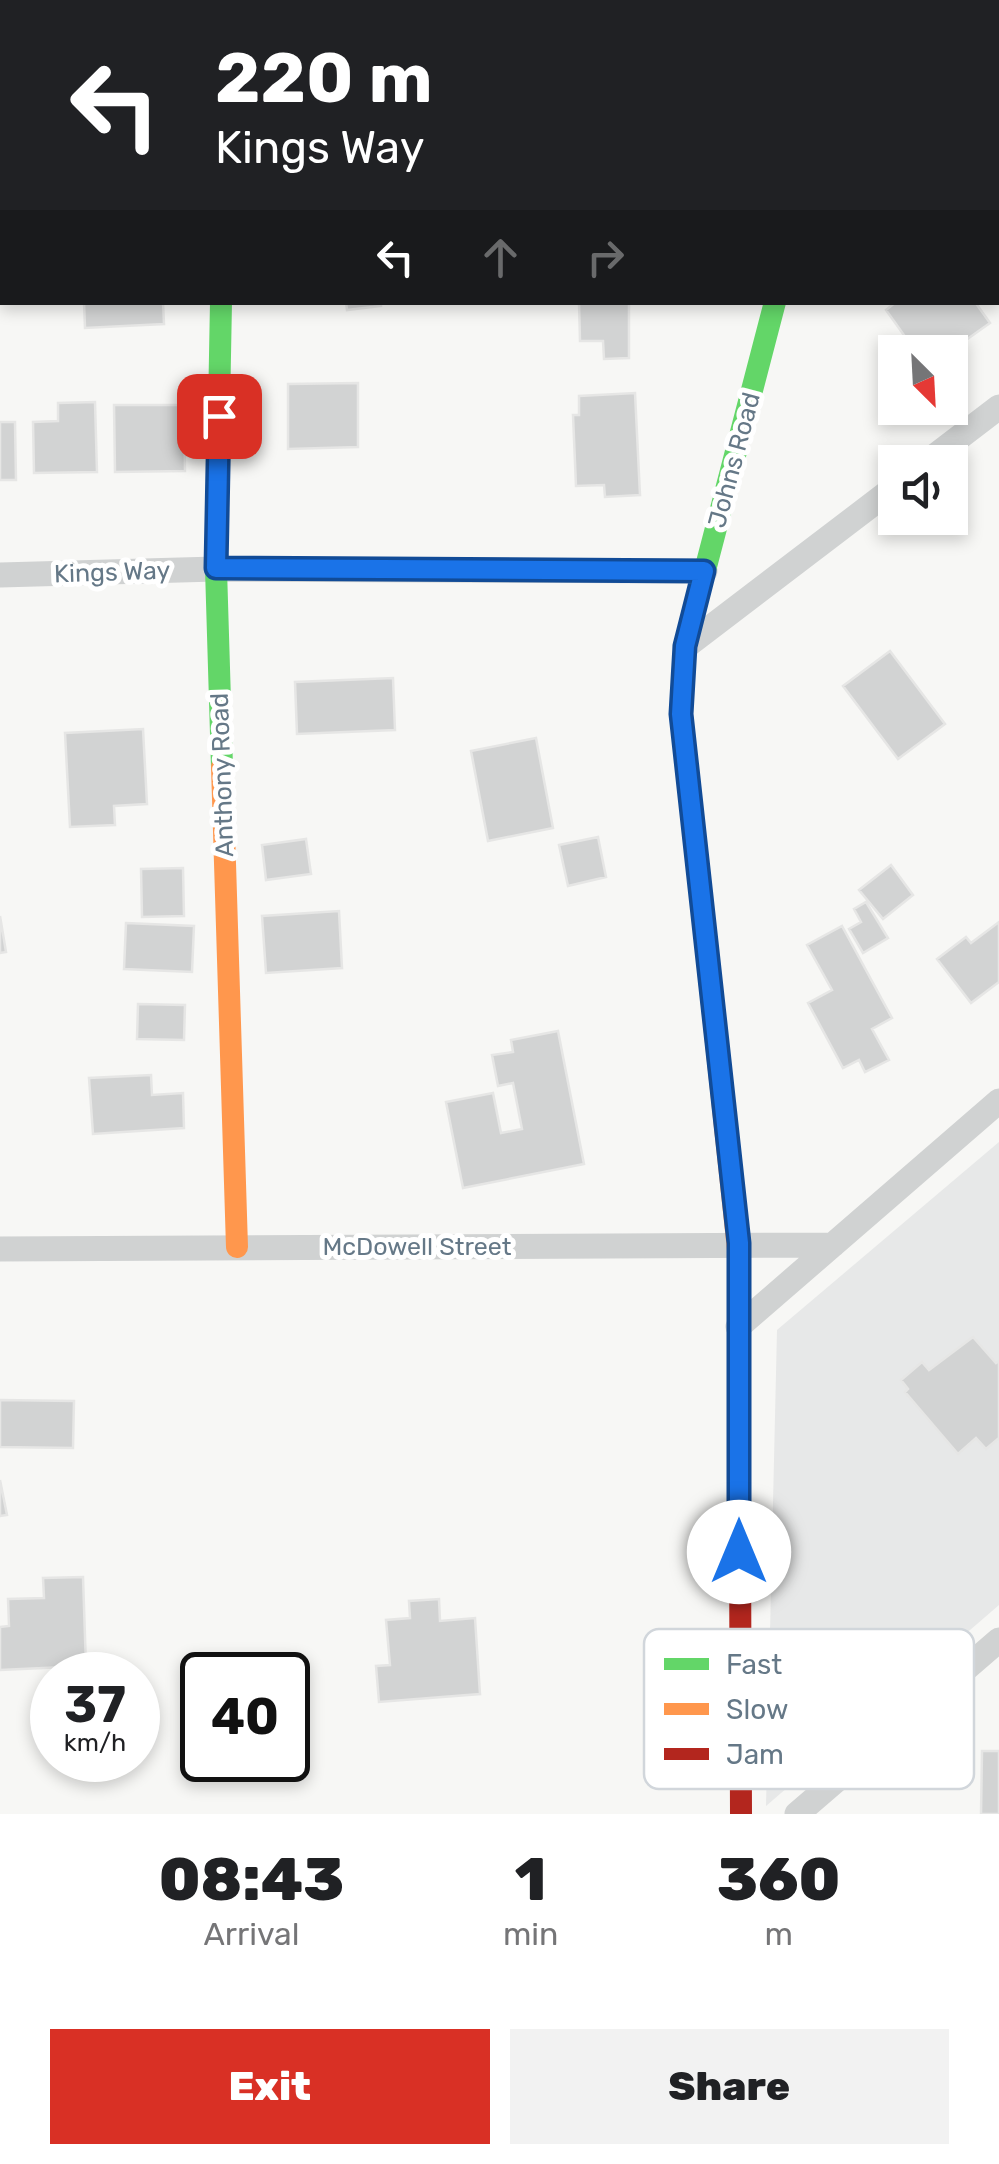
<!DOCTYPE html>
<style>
body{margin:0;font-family:Rubik,sans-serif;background:#f2f2f2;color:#202124;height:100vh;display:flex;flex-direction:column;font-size:38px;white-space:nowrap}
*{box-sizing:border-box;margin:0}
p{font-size:32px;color:#757577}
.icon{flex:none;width:55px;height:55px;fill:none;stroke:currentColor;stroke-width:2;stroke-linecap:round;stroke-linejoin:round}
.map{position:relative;height:1814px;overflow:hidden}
.side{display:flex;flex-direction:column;background:#fff;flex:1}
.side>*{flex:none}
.guide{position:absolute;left:0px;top:0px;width:1000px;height:305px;box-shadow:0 5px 15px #0003;background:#202124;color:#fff;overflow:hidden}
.needle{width:65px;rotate:156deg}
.buttons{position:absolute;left:878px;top:335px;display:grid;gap:20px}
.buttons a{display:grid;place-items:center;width:90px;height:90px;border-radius:0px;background:#fff;box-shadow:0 5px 15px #0003;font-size:50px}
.speed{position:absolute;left:30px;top:1652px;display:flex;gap:20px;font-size:50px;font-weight:700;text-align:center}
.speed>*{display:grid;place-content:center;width:130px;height:130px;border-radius:50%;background:#fff;box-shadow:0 5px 15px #0003;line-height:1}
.speed small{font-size:25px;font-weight:400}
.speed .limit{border:5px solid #111;border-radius:15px;background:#fff;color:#111}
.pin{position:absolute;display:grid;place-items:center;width:85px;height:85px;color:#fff;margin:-42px;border-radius:20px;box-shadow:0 5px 15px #0006}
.me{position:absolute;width:110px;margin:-55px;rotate:0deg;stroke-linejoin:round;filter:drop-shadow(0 0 8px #0008)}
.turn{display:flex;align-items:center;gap:35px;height:210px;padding:0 50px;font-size:45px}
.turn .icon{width:130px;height:130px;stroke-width:2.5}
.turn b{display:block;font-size:70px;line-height:85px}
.lanes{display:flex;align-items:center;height:95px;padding:0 50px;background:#0003;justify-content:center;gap:50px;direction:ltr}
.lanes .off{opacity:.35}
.eta{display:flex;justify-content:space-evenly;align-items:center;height:170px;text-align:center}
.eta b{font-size:60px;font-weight:800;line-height:70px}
.button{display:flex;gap:20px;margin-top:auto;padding:20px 50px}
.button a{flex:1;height:115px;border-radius:0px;background:#d93025;color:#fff;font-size:40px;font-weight:800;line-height:115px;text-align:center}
.button a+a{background:#f2f2f2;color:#202124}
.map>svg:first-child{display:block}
.built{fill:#e7e8e8}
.building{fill:#d2d3d3;stroke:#e6e6e5;stroke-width:2.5}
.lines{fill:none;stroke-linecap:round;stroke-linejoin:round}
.street{stroke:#d0d2d2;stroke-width:25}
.fast{stroke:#63d668;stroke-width:22}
.slow{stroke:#ff974d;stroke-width:22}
.jam{stroke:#b3261e;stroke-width:22}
.route-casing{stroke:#114b97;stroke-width:25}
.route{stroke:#1a73e8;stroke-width:18}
.labels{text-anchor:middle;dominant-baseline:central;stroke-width:10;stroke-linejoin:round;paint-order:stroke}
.street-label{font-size:25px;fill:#657887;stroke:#fff}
.key{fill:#fff;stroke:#d1d6db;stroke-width:2.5}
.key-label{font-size:28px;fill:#657887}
</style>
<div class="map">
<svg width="999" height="1814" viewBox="0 0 999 1814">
<rect width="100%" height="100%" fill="#f7f7f5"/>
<path class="built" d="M 999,1142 L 999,1605 L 766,1806 L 777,1330 Z"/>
<path class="building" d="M 78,0 L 155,0 L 155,2 L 78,2 Z
M 333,0 L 421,0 L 421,1 L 333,2 Z
M 619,0 L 682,0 L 682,2 L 619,2 Z
M 84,302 L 163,302 L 164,324 L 85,328 Z
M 346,302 L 381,302 L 381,306 L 347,310 Z
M 579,302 L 629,302 L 629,358 L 604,359 L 603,341 L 580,341 Z
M 896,302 L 975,302 L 990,323 L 949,352 L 916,352 L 886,310 Z
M 358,383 L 358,447 L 288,449 L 288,384 Z
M 635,393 L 640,495 L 605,497 L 604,485 L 576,486 L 573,415 L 579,415 L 579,396 Z
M 95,402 L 97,472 L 34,473 L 33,422 L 58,421 L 58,403 Z
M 114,405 L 184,405 L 185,471 L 115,472 Z
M 0,422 L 15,422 L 16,480 L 0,480 Z
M 890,651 L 945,724 L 898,759 L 843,686 Z
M 393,678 L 395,730 L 297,734 L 295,682 Z
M 143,729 L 147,804 L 114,806 L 115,825 L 70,827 L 65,733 Z
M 536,738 L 553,828 L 488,841 L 471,751 Z
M 598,837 L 606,877 L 568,886 L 559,845 Z
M 306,839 L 311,874 L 266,880 L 262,845 Z
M 891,865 L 913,895 L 883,919 L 859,890 Z
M 183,868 L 184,916 L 142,917 L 141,869 Z
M 866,902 L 888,938 L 863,953 L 849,929 L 861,922 L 854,909 Z
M 339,911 L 342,968 L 266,973 L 262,916 Z
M 0,916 L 6,952 L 0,953 Z
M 999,922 L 999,982 L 971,1003 L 937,959 L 966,937 L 971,943 Z
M 126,923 L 194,926 L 192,972 L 124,969 Z
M 842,926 L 892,1018 L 872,1029 L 889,1060 L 865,1072 L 859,1060 L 843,1068 L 808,1003 L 832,990 L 807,945 Z
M 138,1004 L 185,1005 L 184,1040 L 137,1039 Z
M 558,1031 L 584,1164 L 463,1188 L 446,1102 L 493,1093 L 501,1133 L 522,1129 L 513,1083 L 498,1086 L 492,1055 L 513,1052 L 511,1040 Z
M 151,1075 L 152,1095 L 183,1093 L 184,1128 L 93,1134 L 89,1078 Z
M 973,1337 L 996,1363 L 999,1361 L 999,1438 L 986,1449 L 976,1438 L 958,1454 L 905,1392 L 908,1389 L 901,1380 L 922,1362 L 929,1370 Z
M 0,1400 L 74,1401 L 73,1448 L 0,1447 Z
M 0,1480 L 7,1515 L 0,1516 Z
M 83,1577 L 86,1666 L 0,1670 L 0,1627 L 9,1626 L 8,1599 L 44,1598 L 43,1578 Z
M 439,1599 L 440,1621 L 475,1618 L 480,1694 L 379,1702 L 376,1666 L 390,1665 L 386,1620 L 410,1618 L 409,1601 Z
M 982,1751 L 999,1751 L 999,1814 L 981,1814 Z"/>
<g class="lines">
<path class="street" d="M 799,0 L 799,2
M 226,2 L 226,0
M 927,462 L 999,407
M 0,575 L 216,569 L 705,571
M 685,647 L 895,487
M 0,1249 L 833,1245
M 738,1327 L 999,1101
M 797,1814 L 999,1640"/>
<path class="fast" d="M 221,302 L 216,569 L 222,767
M 684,669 L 685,647 L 775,302"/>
<path class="slow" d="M 684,669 L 681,714 L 739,1259
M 222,767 L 237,1247"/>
<path class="jam" d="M 739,1259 L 741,1814"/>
</g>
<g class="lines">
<defs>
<path id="route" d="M 219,416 L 216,568 L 704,571 L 685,646 L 681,714 L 739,1243 L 739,1552"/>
</defs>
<use href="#route" class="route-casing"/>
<use href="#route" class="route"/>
</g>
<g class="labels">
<g class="street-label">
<text transform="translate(734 460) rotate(-75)">Johns Road</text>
<text transform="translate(112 572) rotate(-2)">Kings Way</text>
<text transform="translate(222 775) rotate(-92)">Anthony Road</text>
<text x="417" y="1246">McDowell Street</text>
</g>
</g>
<rect x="644" y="1629" width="330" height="160" rx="15" class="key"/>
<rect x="664" y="1658" width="45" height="12" fill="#63d668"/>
<rect x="664" y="1703" width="45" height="12" fill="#ff974d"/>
<rect x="664" y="1748" width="45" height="12" fill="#b3261e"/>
<g class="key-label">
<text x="726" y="1674">Fast</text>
<text x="726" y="1719">Slow</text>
<text x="726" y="1764">Jam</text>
</g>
</svg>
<div class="buttons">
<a><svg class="needle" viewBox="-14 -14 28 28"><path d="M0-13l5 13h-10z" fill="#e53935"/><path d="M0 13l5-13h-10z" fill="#757577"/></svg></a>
<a><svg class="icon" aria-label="sound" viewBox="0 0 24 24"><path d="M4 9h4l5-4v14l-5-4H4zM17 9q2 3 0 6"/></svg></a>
</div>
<div class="speed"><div>37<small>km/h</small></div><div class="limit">40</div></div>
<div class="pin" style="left:219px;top:416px;background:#d93025"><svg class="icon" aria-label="arrive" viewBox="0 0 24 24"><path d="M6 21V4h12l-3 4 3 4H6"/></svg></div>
<svg class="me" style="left:739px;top:1552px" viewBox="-20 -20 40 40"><circle r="19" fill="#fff"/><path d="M0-13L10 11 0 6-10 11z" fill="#1a73e8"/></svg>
<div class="guide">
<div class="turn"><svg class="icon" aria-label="left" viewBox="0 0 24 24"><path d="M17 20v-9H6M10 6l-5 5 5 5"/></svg><div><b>220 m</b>Kings Way</div></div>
<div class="lanes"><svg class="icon" aria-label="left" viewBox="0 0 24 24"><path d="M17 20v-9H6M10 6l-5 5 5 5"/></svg><svg class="icon off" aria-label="ahead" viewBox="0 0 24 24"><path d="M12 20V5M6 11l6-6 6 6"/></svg><svg class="icon off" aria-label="right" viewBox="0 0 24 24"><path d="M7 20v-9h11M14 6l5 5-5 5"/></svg></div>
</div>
</div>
<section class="side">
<div class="eta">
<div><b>08:43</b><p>Arrival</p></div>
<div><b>1</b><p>min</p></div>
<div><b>360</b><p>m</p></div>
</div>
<div class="button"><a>Exit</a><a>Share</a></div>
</section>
